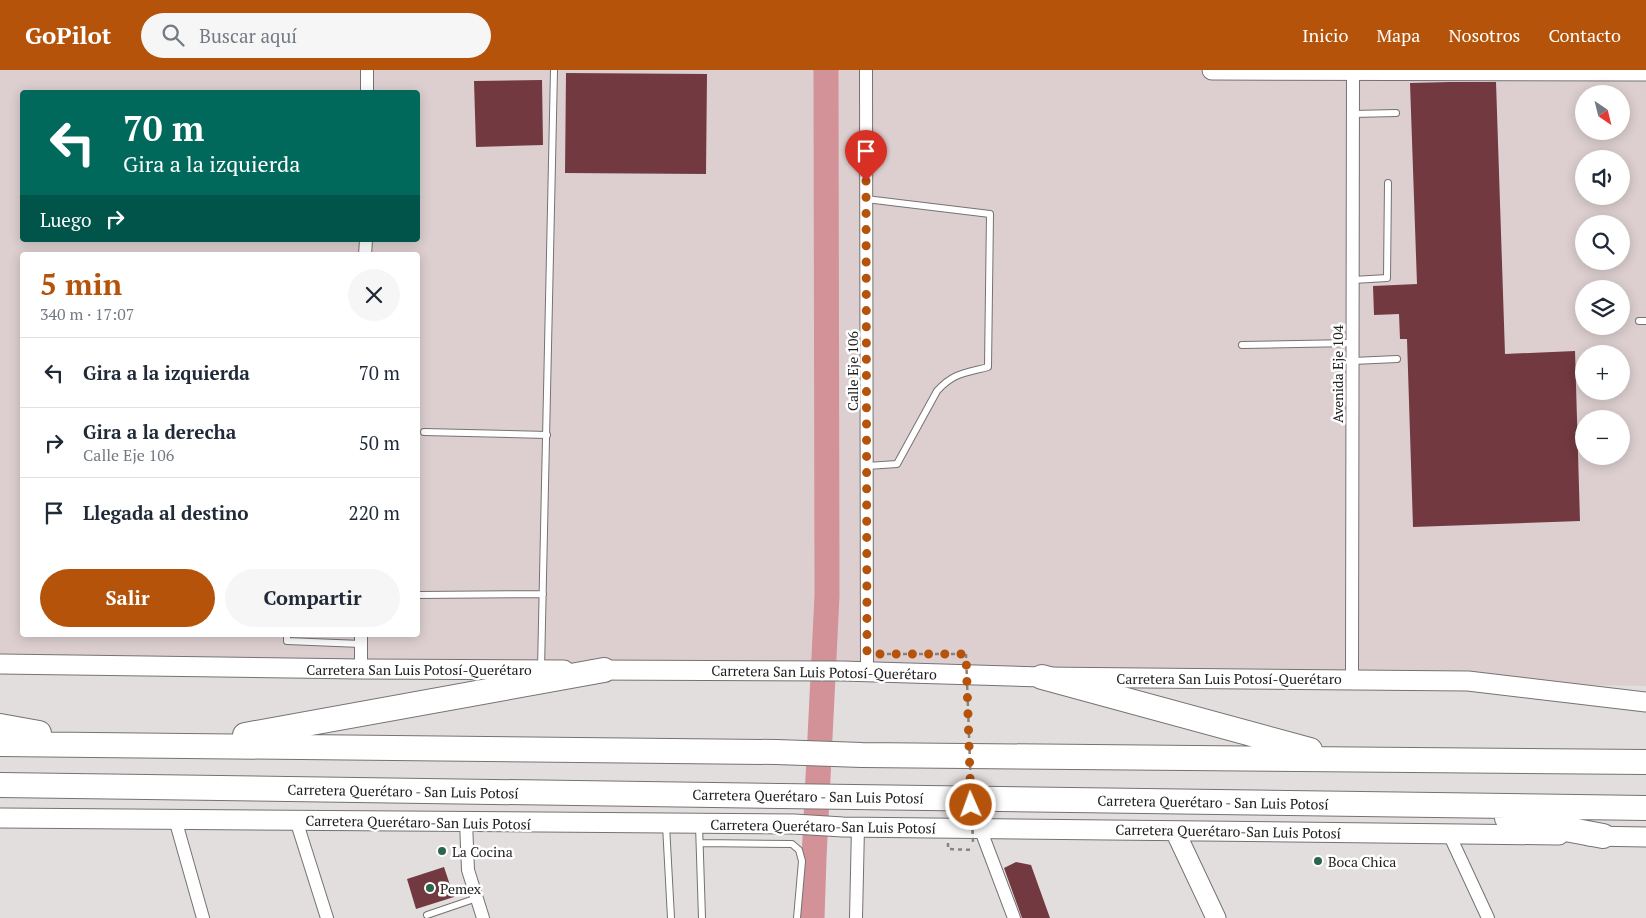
<!DOCTYPE html>
<html lang="es">
<meta charset="utf-8">
<style>
body{margin:0;font-family:"PT Serif",serif;background:#f6f6f7;color:#1f2937;height:100vh;display:flex;flex-direction:column;font-size:19px;white-space:nowrap}
*{box-sizing:border-box;margin:0}
p{font-size:16px;color:#747a83}
.icon{flex:none;width:28px;height:28px;fill:none;stroke:currentColor;stroke-width:2;stroke-linecap:round;stroke-linejoin:round}
.map{position:relative;flex:1;overflow:hidden}
.sheet{position:absolute;left:20px;top:182px;width:400px;height:385px;display:flex;flex-direction:column;background:#fff;border-radius:5px;box-shadow:0 2px 12px #0003}
.sheet>*{flex:none}
.guide{position:absolute;left:20px;top:20px;width:400px;height:152px;border-radius:5px;box-shadow:0 2px 12px #0003;background:#00695c;color:#fff;overflow:hidden}
.needle{width:32px;rotate:145deg}
.tools{position:absolute;left:1575px;top:15px;display:grid;gap:10px}
.tools a{display:grid;place-items:center;width:55px;height:55px;border-radius:50%;background:#fff;box-shadow:0 2px 12px #0003;font-size:25px}
.pin{position:absolute;display:grid;place-items:center;width:42px;height:42px;color:#fff;margin:-51px -21px;border-radius:50% 50% 50% 0;rotate:-45deg;box-shadow:0 0 5px #0007}
.pin .icon{rotate:45deg}
.me{position:absolute;width:55px;margin:-28px;rotate:358deg;stroke-linejoin:round;filter:drop-shadow(0 0 4px #0008)}
.turn{display:flex;align-items:center;gap:18px;height:105px;padding:0 20px;font-size:22px}
.turn .icon{width:65px;height:65px;stroke-width:2.5}
.turn b{display:block;font-size:35px;line-height:42px}
.then{display:flex;align-items:center;height:48px;padding:0 20px;background:#0003;gap:10px;font-size:19px}
.round{display:grid;place-items:center;flex:none;width:52px;height:52px;border-radius:26px;background:#f6f6f7}
.summary{display:flex;align-items:center;justify-content:space-between;height:85px;padding:0 20px}
h1{font-size:30px;font-weight:700;line-height:38px;color:#b45309}
.primary-button{display:flex;gap:10px;margin-top:auto;padding:10px 20px}
.primary-button a{flex:1;height:58px;border-radius:30px;background:#b45309;color:#fff;font-size:20px;font-weight:700;line-height:58px;text-align:center}
.primary-button a+a{background:#f6f6f7;color:#1f2937}
ul{padding:0;list-style:none}
li{display:flex;align-items:center;gap:15px;height:70px;padding:0 20px;border-top:1px solid #e0e1e3}
li div{flex:1}
li b{display:block;font-size:19px}
li em{font-style:normal}
header{display:flex;align-items:center;gap:30px;box-sizing:border-box;height:70px;padding:0 25px;background:#b45309;color:#fff}
header strong{font-size:24px}
nav{display:flex;gap:28px;margin-inline-start:auto;font-size:18px}
.search{width:350px;height:45px;background:#f6f6f7;display:flex;align-items:center;gap:12px;box-sizing:border-box;padding:0 18px;border-radius:28px;color:#747a83;font-size:19px}
.map>svg:first-child{display:block}
.built{fill:#ddcfd0;fill-rule:evenodd}
.lines{fill:none;stroke-linecap:round;stroke-linejoin:round}
.river{stroke:#d39198;stroke-width:25}
.building{fill:#723940}
.lane-casing{stroke:#767272;stroke-width:8}
.street-casing{stroke:#767272;stroke-width:14}
.secondary-casing{stroke:#767272;stroke-width:21}
.highway-casing{stroke:#767272;stroke-width:26}
.path{stroke:#858282;stroke-width:2.5;stroke-dasharray:4 4;stroke-linecap:butt}
.lane{stroke:#fff;stroke-width:6}
.street{stroke:#fff;stroke-width:12}
.secondary{stroke:#fff;stroke-width:19}
.highway{stroke:#fff;stroke-width:24}
.path-bridge{stroke:#858282;stroke-width:2.5;stroke-dasharray:4 4;stroke-linecap:butt}
.route{stroke:#b45309;stroke-width:9;stroke-dasharray:0 16.2}
.poi-dot{fill:#2c644c;stroke:#fff;stroke-width:2}
.labels{text-anchor:middle;dominant-baseline:central;stroke-width:5;stroke-linejoin:round;paint-order:stroke}
.street-label{font-size:14px;fill:#212020;stroke:#fff}
.poi-label{font-size:14px;fill:#212020;stroke:#fff;text-anchor:start}
</style>
<header>
<strong>GoPilot</strong>
<div class="search"><svg class="icon" aria-label="search" viewBox="0 0 24 24"><circle cx="10" cy="10" r="6"/><path d="M15 15l6 6"/></svg>Buscar aquí</div>
<nav><a>Inicio</a><a>Mapa</a><a>Nosotros</a><a>Contacto</a></nav>
</header>
<div class="map">
<svg width="1646" height="848" viewBox="0 0 1646 848">
<rect width="100%" height="100%" fill="#e3dede"/>
<path class="built" d="M 0,0 L 1646,0 L 1646,616 L 0,589 ZM 22,22 L 418,22 L 418,170 L 22,170 ZM 1584,24 L 1621,24 L 1621,61 L 1584,61 ZM 1584,89 L 1621,89 L 1621,126 L 1584,126 ZM 1584,154 L 1621,154 L 1621,191 L 1584,191 ZM 22,185 L 418,185 L 418,565 L 22,565 ZM 1584,219 L 1621,219 L 1621,256 L 1584,256 ZM 1584,284 L 1621,284 L 1621,321 L 1584,321 ZM 1584,349 L 1621,349 L 1621,386 L 1584,386 Z"/>
<g class="lines">
<path class="river" d="M 812,848 L 814,788 L 827,526 L 826,0"/>
</g>
<path class="building" d="M 566,3 L 707,4 L 706,104 L 565,103 Z
M 542,10 L 543,75 L 476,77 L 474,11 Z
M 1450,12 L 1496,12 L 1505,284 L 1575,281 L 1580,451 L 1413,457 L 1407,269 L 1400,269 L 1399,244 L 1374,245 L 1373,216 L 1417,214 L 1410,13 Z
M 1016,792 L 1031,795 L 1050,848 L 1022,848 L 1004,798 Z
M 444,797 L 454,827 L 416,839 L 407,809 Z"/>
<g class="lines">
<defs>
<path id="lane" d="M 1353,44 L 1396,43
M 866,129 L 990,144 L 988,297 C 965,303 953,303 937,321 L 897,394 L 867,396
M 1353,210 L 1387,208 L 1388,113
M 1639,251 L 1646,251
M 1242,275 L 1353,273
M 1353,291 L 1397,289
M 424,362 L 547,365
M 418,525 L 543,524
M 287,565 L 287,571 L 361,574
M 541,599 L 554,0
M 666,755 L 671,848
M 699,755 L 702,848
M 700,773 L 792,774 L 799,780 L 802,791 L 797,848
M 427,845 L 477,828"/>
<path id="street" d="M 866,0 L 867,602
M 367,22 L 367,0
M 365,185 L 366,170
M 361,599 L 361,565
M 1352,609 L 1353,0
M 175,749 L 203,848
M 296,750 L 327,848
M 466,752 L 468,800 L 483,848
M 980,758 L 1014,848
M 1449,764 L 1488,848
M 856,848 L 858,757"/>
<path id="secondary" d="M 1212,0 L 1646,1
M 0,594 L 361,599 L 564,600
M 591,600 L 842,601 L 1042,607 L 1468,611 L 1646,632
M 0,748 L 794,754 L 843,757 L 1559,765
M 1175,761 L 1216,848
M 1589,766 L 1646,767"/>
<path id="highway" d="M 1042,607 L 1310,680
M 0,656 L 39,663
M 245,665 L 604,600
M 0,674 L 776,682 L 862,685 L 1646,692
M 0,715 L 1646,738
M 1507,748 L 1603,766"/>
</defs>
<use href="#lane" class="lane-casing"/>
<use href="#street" class="street-casing"/>
<use href="#secondary" class="secondary-casing"/>
<use href="#highway" class="highway-casing"/>
<path class="path" d="M 879,584 L 966,584
M 948,773 L 948,779 L 974,780"/>
<use href="#lane" class="lane"/>
<use href="#street" class="street"/>
<use href="#secondary" class="secondary"/>
<use href="#highway" class="highway"/>
<path class="path-bridge" d="M 966,584 L 973,773"/>
</g>
<g class="lines">
<path class="route" d="M 866,111 L 867,584 L 966,584 L 971,735"/>
</g>
<g class="poi-dot">
<circle cx="442" cy="781" r="5"/>
<circle cx="1318" cy="791" r="5"/>
<circle cx="430" cy="818" r="5"/>
</g>
<g class="labels">
<g class="street-label">
<text transform="translate(852 301) rotate(-90)">Calle Eje 106</text>
<text transform="translate(1337 304) rotate(-90)">Avenida Eje 104</text>
<text x="419" y="599">Carretera San Luis Potosí-Querétaro</text>
<text transform="translate(824 602) rotate(1)">Carretera San Luis Potosí-Querétaro</text>
<text x="1229" y="608">Carretera San Luis Potosí-Querétaro</text>
<text transform="translate(403 721) rotate(1)">Carretera Querétaro - San Luis Potosí</text>
<text transform="translate(808 726) rotate(1)">Carretera Querétaro - San Luis Potosí</text>
<text transform="translate(1213 732) rotate(1)">Carretera Querétaro - San Luis Potosí</text>
<text transform="translate(418 752) rotate(1)">Carretera Querétaro-San Luis Potosí</text>
<text transform="translate(823 756) rotate(1)">Carretera Querétaro-San Luis Potosí</text>
<text transform="translate(1228 761) rotate(1)">Carretera Querétaro-San Luis Potosí</text>
</g>
<g class="poi-label">
<text x="452" y="781">La Cocina</text>
<text x="1328" y="791">Boca Chica</text>
<text x="440" y="818">Pemex</text>
</g>
</g>
</svg>
<div class="tools">
<a><svg class="needle" viewBox="-14 -14 28 28"><path d="M0-13l5 13h-10z" fill="#e53935"/><path d="M0 13l5-13h-10z" fill="#747a83"/></svg></a>
<a><svg class="icon" aria-label="sound" viewBox="0 0 24 24"><path d="M4 9h4l5-4v14l-5-4H4zM17 9q2 3 0 6"/></svg></a>
<a><svg class="icon" aria-label="search" viewBox="0 0 24 24"><circle cx="10" cy="10" r="6"/><path d="M15 15l6 6"/></svg></a>
<a><svg class="icon" aria-label="layers" viewBox="0 0 24 24"><path d="M12 4l9 5-9 5-9-5zM3 14l9 5 9-5"/></svg></a>
<a>+</a>
<a>−</a>
</div>
<div class="pin" style="left:866px;top:111px;background:#d93025"><svg class="icon" aria-label="arrive" viewBox="0 0 24 24"><path d="M6 21V4h12l-3 4 3 4H6"/></svg></div>
<svg class="me" style="left:971px;top:735px" viewBox="-20 -20 40 40"><circle r="17" fill="#b45309" stroke="#fff" stroke-width="3"/><path d="M0-11L8 9 0 5-8 9z" fill="#fff"/></svg>
<div class="guide">
<div class="turn"><svg class="icon" aria-label="left" viewBox="0 0 24 24"><path d="M17 20v-9H6M10 6l-5 5 5 5"/></svg><div><b>70 m</b>Gira a la izquierda</div></div>
<div class="then">Luego<svg class="icon" aria-label="right" viewBox="0 0 24 24"><path d="M7 20v-9h11M14 6l5 5-5 5"/></svg></div>
</div>
<section class="sheet">
<div class="summary"><div><h1>5 min</h1><p>340 m · 17:07</p></div><a class="round"><svg class="icon" aria-label="close" viewBox="0 0 24 24"><path d="M6 6l12 12M18 6L6 18"/></svg></a></div>
<ul>
<li><svg class="icon" aria-label="left" viewBox="0 0 24 24"><path d="M17 20v-9H6M10 6l-5 5 5 5"/></svg><div><b>Gira a la izquierda</b></div><em>70 m</em></li>
<li><svg class="icon" aria-label="right" viewBox="0 0 24 24"><path d="M7 20v-9h11M14 6l5 5-5 5"/></svg><div><b>Gira a la derecha</b><p>Calle Eje 106</p></div><em>50 m</em></li>
<li><svg class="icon" aria-label="arrive" viewBox="0 0 24 24"><path d="M6 21V4h12l-3 4 3 4H6"/></svg><div><b>Llegada al destino</b></div><em>220 m</em></li>
</ul>
<div class="primary-button"><a>Salir</a><a>Compartir</a></div>
</section>
</div>
